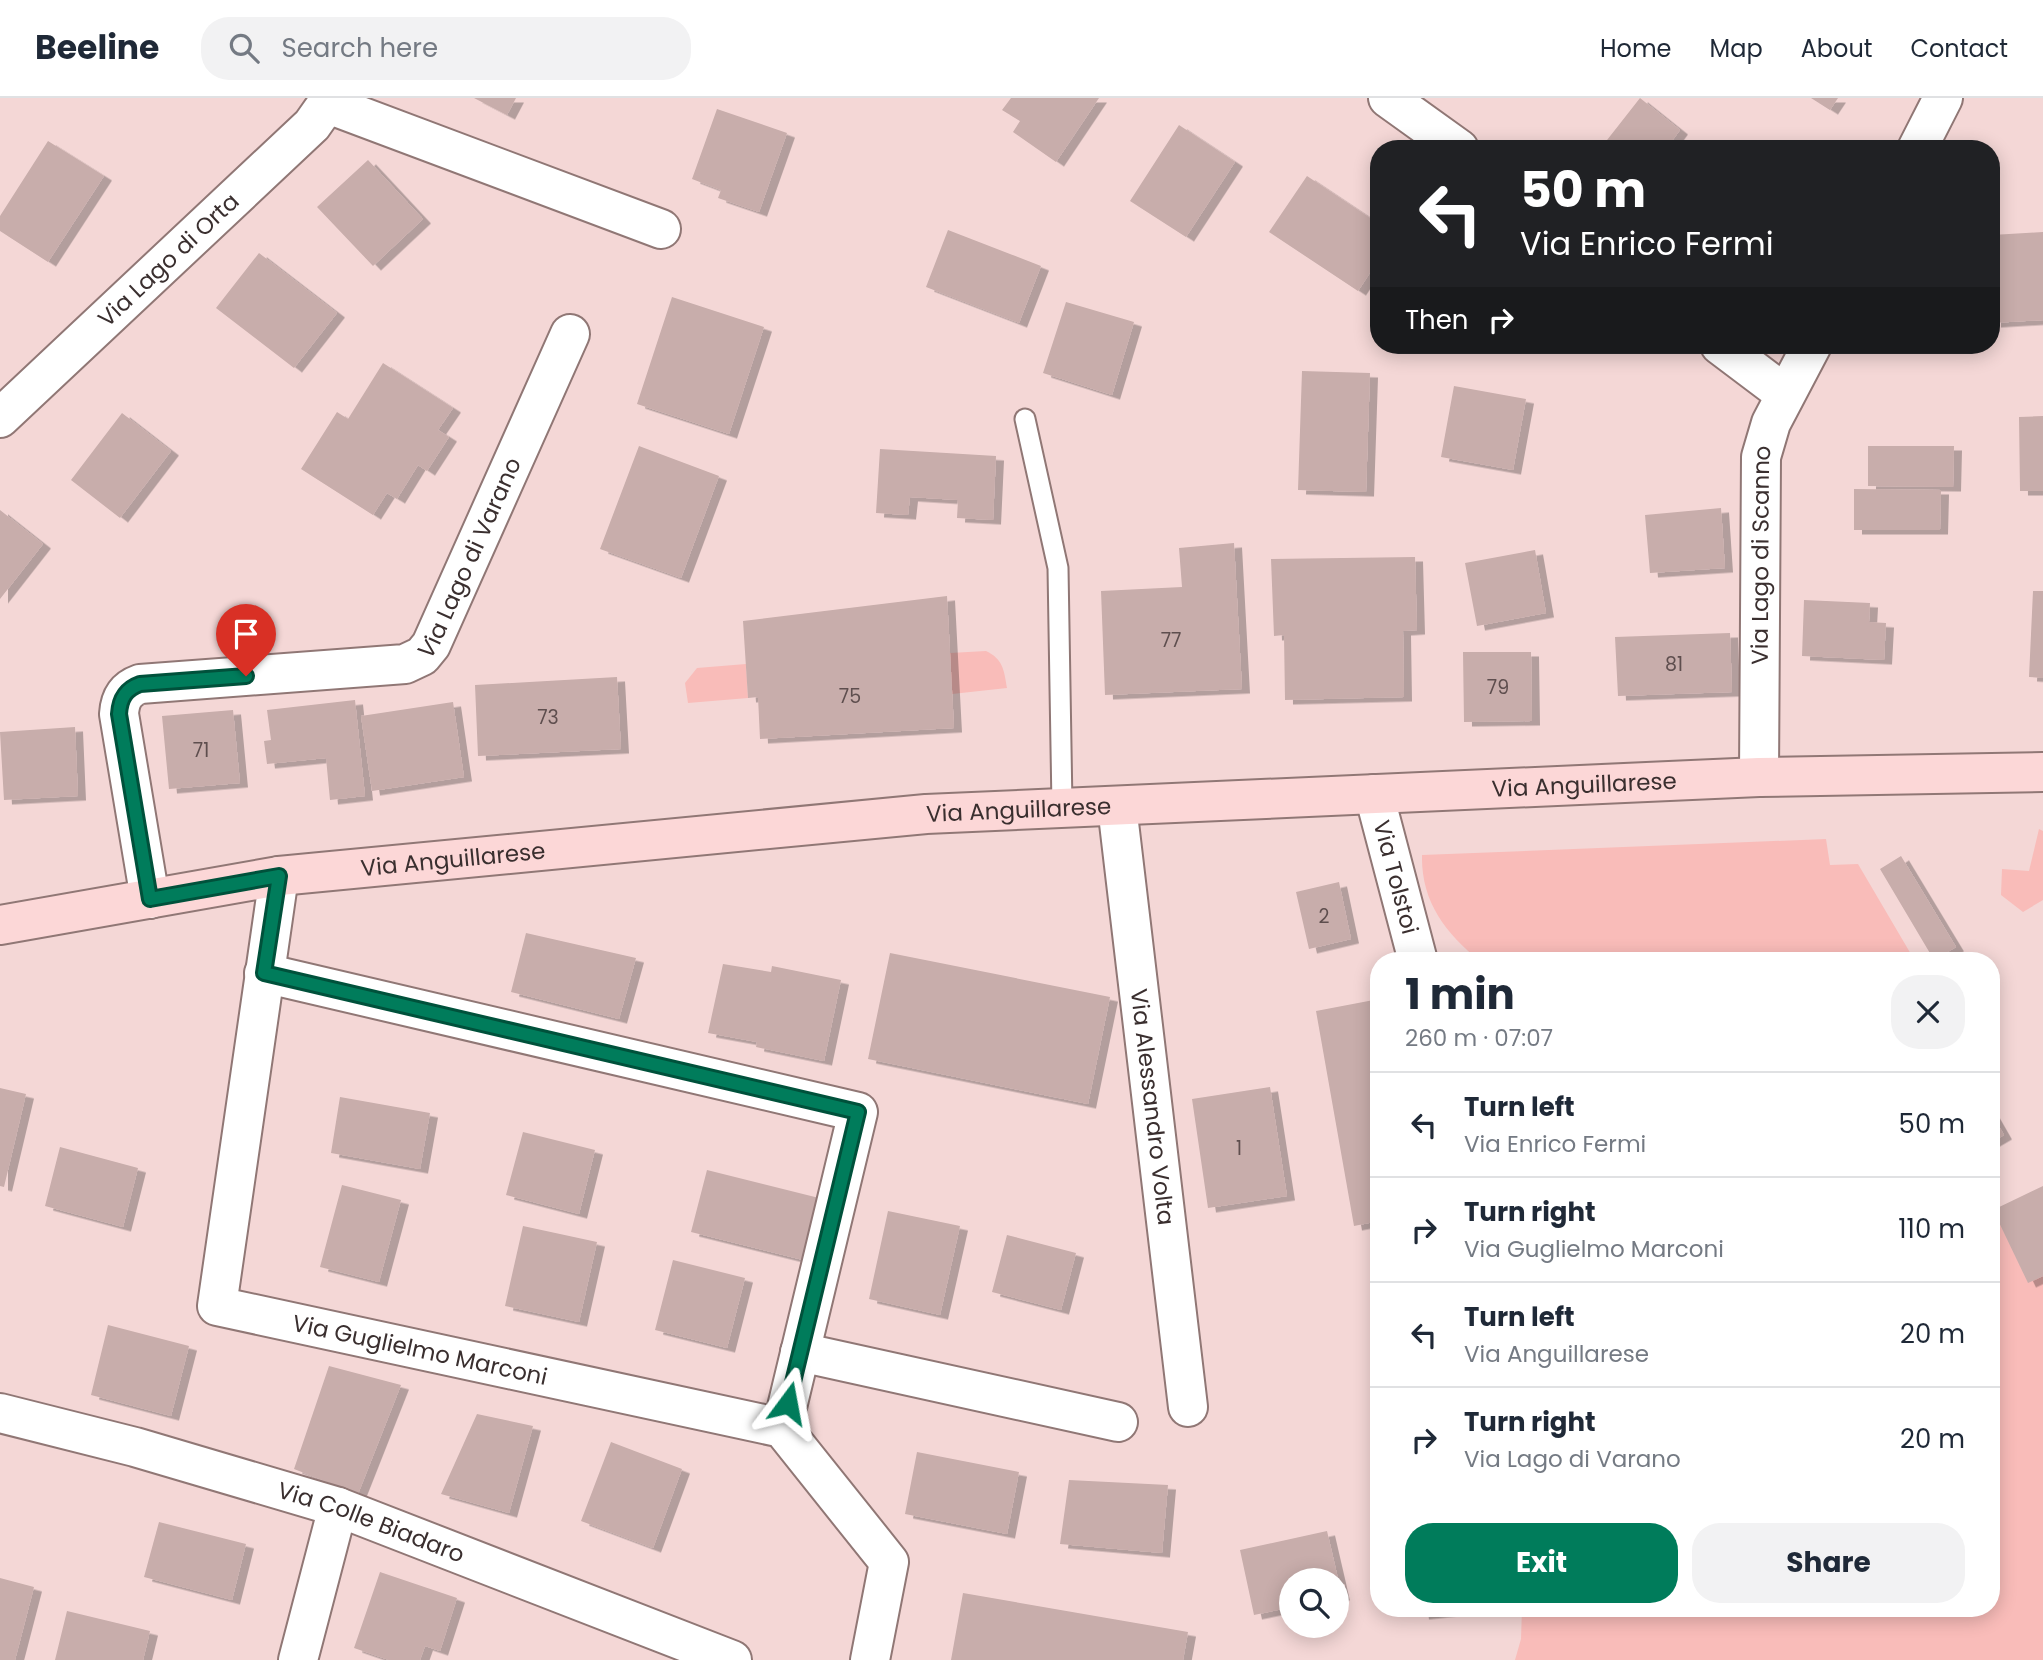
<!DOCTYPE html>
<meta charset="utf-8">
<style>
body{margin:0;font-family:Poppins,sans-serif;background:#f2f2f3;color:#1f2937;height:100vh;display:flex;flex-direction:column;font-size:26px;white-space:nowrap}
*{box-sizing:border-box;margin:0}
p{font-size:23px;color:#747a83}
.icon{flex:none;width:38px;height:38px;fill:none;stroke:currentColor;stroke-width:2;stroke-linecap:round;stroke-linejoin:round}
.map{position:relative;flex:1;overflow:hidden}
.side{position:absolute;left:1370px;top:854px;width:630px;height:665px;display:flex;flex-direction:column;background:#fff;border-radius:28px;box-shadow:0 4px 18px #0003}
.side>*{flex:none}
.banner{position:absolute;left:1370px;top:42px;width:630px;height:214px;border-radius:28px;box-shadow:0 4px 18px #0003;background:#202124;color:#fff;overflow:hidden}
.controls{position:absolute;left:1279px;top:1470px;display:grid;gap:14px}
.controls a{display:grid;place-items:center;width:70px;height:70px;border-radius:50%;background:#fff;box-shadow:0 4px 18px #0003;font-size:35px}
.pin{position:absolute;display:grid;place-items:center;width:60px;height:60px;color:#fff;margin:-72px -30px;border-radius:50% 50% 50% 0;rotate:-45deg;box-shadow:0 0 7px #0007}
.pin .icon{rotate:45deg}
.me{position:absolute;width:77px;margin:-38px;rotate:13deg;stroke-linejoin:round;filter:drop-shadow(0 0 5px #0008)}
.turn{display:flex;align-items:center;gap:24px;height:147px;padding:0 35px;font-size:32px}
.turn .icon{width:91px;height:91px;stroke-width:2.5}
.turn b{display:block;font-size:49px;line-height:60px}
.then{display:flex;align-items:center;height:66px;padding:0 35px;background:#0003;gap:14px;font-size:26px}
.round{display:grid;place-items:center;flex:none;width:74px;height:74px;border-radius:28px;background:#f2f2f3}
.overview{display:flex;align-items:center;justify-content:space-between;height:119px;padding:0 35px}
h1{font-size:42px;font-weight:700;line-height:52px}
.button{display:flex;gap:14px;margin-top:auto;padding:14px 35px}
.button a{flex:1;height:80px;border-radius:28px;background:#007c5b;color:#fff;font-size:28px;font-weight:700;line-height:80px;text-align:center}
.button a+a{background:#f2f2f3;color:#1f2937}
ul{padding:0;list-style:none}
li{display:flex;align-items:center;gap:21px;height:105px;padding:0 35px;border-top:2px solid #e0e1e3}
li div{flex:1}
li b{display:block;font-size:26px}
li em{font-style:normal}
header{display:flex;align-items:center;gap:42px;box-sizing:border-box;height:98px;padding:0 35px;background:#fff;border-bottom:2px solid #e0e1e3}
header strong{font-size:33px}
nav{display:flex;gap:38px;margin-inline-start:auto;font-size:24px}
.search{width:490px;height:63px;background:#f2f2f3;display:flex;align-items:center;gap:18px;box-sizing:border-box;padding:0 24px;border-radius:28px;color:#747a83;font-size:26px}
.map>svg:first-child{display:block}
.green{fill:#f9bcb9}
.building{fill:#c8adab;filter:url(#shadow)}
.lines{fill:none;stroke-linecap:round;stroke-linejoin:round}
.service-casing{stroke:#907775;stroke-width:23}
.minor-casing{stroke:#907775;stroke-width:42}
.secondary-casing{stroke:#907775;stroke-width:42}
.service{stroke:#fff;stroke-width:19}
.minor{stroke:#fff;stroke-width:38}
.secondary{stroke:#fcd7d7;stroke-width:38}
.route-casing{stroke:#00513b;stroke-width:18}
.route{stroke:#007c5b;stroke-width:12}
.labels{text-anchor:middle;dominant-baseline:central;stroke-width:5;stroke-linejoin:round;paint-order:stroke}
.number-label{font-size:19px;fill:#5e4e4e}
.street-label{font-size:23px;fill:#3a2f2f;stroke:#fde6e5}
</style>
<header>
<strong>Beeline</strong>
<div class="search"><svg class="icon" aria-label="search" viewBox="0 0 24 24"><circle cx="10" cy="10" r="6"/><path d="M15 15l6 6"/></svg>Search here</div>
<nav><a>Home</a><a>Map</a><a>About</a><a>Contact</a></nav>
</header>
<div class="map">
<svg width="2043" height="1562" viewBox="0 0 2043 1562">
<defs>
<filter id="shadow"><feDropShadow dx="8" dy="4.5" stdDeviation="0" flood-color="#0004"/></filter>
</defs>
<rect width="100%" height="100%" fill="#f4d7d6"/>
<path class="green" d="M 986,553 C 1003,561 1004,572 1007,590 L 952,596 L 950,555 Z
M 746,566 L 748,600 L 688,605 L 685,585 L 697,570 Z
M 2039,731 L 2043,733 L 2043,802 L 2023,814 L 2001,797 L 2002,771 L 2029,773 Z
M 1826,741 L 1830,767 L 1858,766 L 1915,863 L 1480,863 C 1445,835 1421,803 1422,757 Z
M 1992,1109 L 2028,1184 L 2043,1178 L 2043,1562 L 1515,1562 L 1521,1541 L 1522,1510 L 1992,1510 Z"/>
<path class="building" d="M 474,0 L 516,0 L 507,17 Z
M 1011,0 L 1099,0 L 1056,64 L 1013,34 L 1020,23 L 1002,12 Z
M 1640,0 L 1680,32 L 1666,51 L 1600,51 Z
M 1811,0 L 1838,0 L 1830,12 Z
M 717,11 L 787,35 L 759,114 L 718,100 L 721,92 L 692,81 Z
M 1179,27 L 1235,64 L 1186,139 L 1130,103 Z
M 48,43 L 104,78 L 48,164 L 0,133 L 0,118 Z
M 368,62 L 423,121 L 373,168 L 317,109 Z
M 1307,78 L 1379,126 L 1379,161 L 1358,193 L 1269,134 Z
M 948,132 L 1041,168 L 1019,225 L 926,189 Z
M 2043,134 L 2043,222 L 1993,225 L 1992,137 Z
M 259,155 L 337,215 L 294,270 L 216,210 Z
M 672,199 L 764,229 L 729,336 L 637,306 Z
M 1066,204 L 1134,224 L 1112,297 L 1043,275 Z
M 383,265 L 453,310 L 438,332 L 449,339 L 427,373 L 418,367 L 397,401 L 387,395 L 373,417 L 301,371 L 337,314 L 348,321 Z
M 1302,273 L 1370,275 L 1366,394 L 1298,392 Z
M 1454,288 L 1526,301 L 1513,372 L 1441,359 Z
M 122,315 L 171,353 L 120,420 L 71,382 Z
M 2043,318 L 2043,393 L 2020,393 L 2019,319 Z
M 639,348 L 719,378 L 681,480 L 600,451 Z
M 1868,348 L 1954,348 L 1953,389 L 1868,388 Z
M 880,351 L 996,358 L 993,422 L 957,420 L 958,402 L 910,399 L 908,417 L 876,415 Z
M 1854,391 L 1941,392 L 1940,432 L 1854,432 Z
M 1721,410 L 1725,470 L 1650,475 L 1645,417 Z
M 0,412 L 43,446 L 0,501 Z
M 1234,445 L 1242,591 L 1105,597 L 1101,493 L 1182,489 L 1179,450 Z
M 1535,452 L 1546,515 L 1477,528 L 1465,465 Z
M 1415,459 L 1417,532 L 1403,533 L 1404,599 L 1285,602 L 1284,537 L 1274,538 L 1271,461 Z
M 2033,493 L 2043,493 L 2043,580 L 2029,579 Z
M 947,498 L 954,630 L 760,641 L 758,599 L 748,600 L 743,523 Z
M 1804,502 L 1870,505 L 1869,524 L 1886,525 L 1884,562 L 1802,558 Z
M 1730,535 L 1732,594 L 1618,598 L 1615,539 Z
M 1463,554 L 1531,554 L 1532,623 L 1464,624 Z
M 617,579 L 621,651 L 478,658 L 475,587 Z
M 355,602 L 365,698 L 330,702 L 326,660 L 267,666 L 264,643 L 271,642 L 267,612 Z
M 453,604 L 464,679 L 372,693 L 361,618 Z
M 233,612 L 240,685 L 169,691 L 162,618 Z
M 75,629 L 78,698 L 4,702 L 0,634 Z
M 1901,758 L 1956,849 L 1934,862 L 1880,771 Z
M 1339,784 L 1351,841 L 1309,851 L 1296,794 Z
M 526,835 L 636,860 L 619,921 L 511,894 Z
M 890,855 L 1110,899 L 1088,1006 L 868,961 Z
M 723,866 L 771,874 L 772,868 L 841,882 L 824,963 L 756,949 L 757,944 L 708,935 Z
M 1379,901 L 1379,1123 L 1354,1128 L 1316,913 Z
M 1270,989 L 1287,1098 L 1208,1110 L 1192,1001 Z
M 0,990 L 26,996 L 4,1089 L 0,1088 Z
M 340,999 L 430,1015 L 420,1071 L 331,1055 Z
M 1992,1016 L 2004,1037 L 1992,1044 Z
M 523,1034 L 595,1052 L 579,1116 L 506,1097 Z
M 60,1049 L 138,1070 L 123,1129 L 45,1108 Z
M 707,1072 L 823,1101 L 807,1163 L 691,1134 Z
M 342,1087 L 401,1102 L 379,1184 L 320,1169 Z
M 2043,1088 L 2043,1178 L 2028,1185 L 1993,1112 Z
M 888,1113 L 960,1128 L 940,1217 L 869,1201 Z
M 523,1128 L 597,1144 L 579,1224 L 505,1208 Z
M 1007,1137 L 1076,1155 L 1061,1212 L 992,1194 Z
M 673,1162 L 745,1180 L 727,1250 L 655,1232 Z
M 108,1227 L 189,1248 L 171,1318 L 91,1297 Z
M 329,1268 L 401,1287 L 358,1396 L 294,1371 Z
M 477,1316 L 533,1328 L 509,1415 L 441,1396 Z
M 611,1344 L 682,1371 L 653,1450 L 581,1423 Z
M 917,1354 L 1019,1374 L 1007,1436 L 905,1416 Z
M 1069,1382 L 1168,1387 L 1162,1455 L 1060,1446 Z
M 159,1424 L 246,1446 L 232,1502 L 144,1479 Z
M 1327,1433 L 1342,1498 L 1337,1499 L 1337,1482 L 1292,1482 L 1292,1509 L 1254,1517 L 1240,1452 Z
M 380,1474 L 457,1500 L 440,1553 L 425,1548 L 420,1562 L 389,1562 L 354,1550 Z
M 0,1480 L 34,1489 L 15,1562 L 0,1562 Z
M 963,1495 L 1188,1534 L 1183,1562 L 951,1562 Z
M 1420,1510 L 1467,1510 L 1467,1512 L 1421,1517 Z
M 67,1513 L 150,1533 L 143,1562 L 55,1562 Z"/>
<g class="lines">
<defs>
<path id="service" d="M 1025,321 L 1058,470 L 1062,708"/>
<g id="minor">
<path d="M 1388,0 L 1459,51"/>
<path d="M 328,6 L 661,131"/>
<path d="M 1917,51 L 1943,0"/>
<path d="M 1720,247 L 1785,296"/>
<path id="s1" d="M 0,320 L 312,27 L 331,0"/>
<path id="s2" d="M 1759,679 L 1761,359 L 1771,325 L 1812,247"/>
<path id="s3" d="M 1374,696 L 1418,863"/>
<path id="s4" d="M 1117,708 L 1188,1309"/>
<path id="s5" d="M 279,778 L 217,1208 L 782,1330 L 889,1464 L 870,1562"/>
<path id="s6" d="M 150,801 L 119,616 C 120,600 126,591 140,586 L 405,566 L 422,558 L 431,547 L 570,236"/>
<path d="M 264,875 L 858,1014 L 782,1330"/>
<path d="M 800,1254 L 1118,1324"/>
<path id="s7" d="M 0,1315 L 135,1349 L 338,1409 L 732,1562"/>
<path d="M 298,1562 L 338,1409"/>
</g>
<g id="secondary">
<path id="s8" d="M 0,827 L 279,778 L 926,716 L 1759,679 L 2043,674"/>
</g>
</defs>
<use href="#service" class="service-casing"/>
<use href="#minor" class="minor-casing"/>
<use href="#secondary" class="secondary-casing"/>
<use href="#service" class="service"/>
<use href="#minor" class="minor"/>
<use href="#secondary" class="secondary"/>
</g>
<g class="lines">
<defs>
<path id="route" d="M 246,578 L 140,586 C 126,591 120,600 119,616 L 150,801 L 279,778 L 264,875 L 858,1014 L 788,1305"/>
</defs>
<use href="#route" class="route-casing"/>
<use href="#route" class="route"/>
</g>
<g class="labels">
<g class="number-label">
<text x="1171" y="542">77</text>
<text x="1674" y="566">81</text>
<text x="1498" y="589">79</text>
<text x="850" y="598">75</text>
<text x="548" y="619">73</text>
<text x="201" y="652">71</text>
<text x="1324" y="818">2</text>
<text x="1239" y="1050">1</text>
</g>
<g class="street-label">
<text stroke="none"><textPath href="#s1" startOffset="231">Via Lago di Orta</textPath></text>
<text stroke="none"><textPath href="#s6" startOffset="621">Via Lago di Varano</textPath></text>
<text stroke="none"><textPath href="#s2" startOffset="222">Via Lago di Scanno</textPath></text>
<text stroke="none"><textPath href="#s8" startOffset="1592">Via Anguillarese</textPath></text>
<text stroke="none"><textPath href="#s8" startOffset="1026">Via Anguillarese</textPath></text>
<text stroke="none"><textPath href="#s8" startOffset="458">Via Anguillarese</textPath></text>
<text stroke="none"><textPath href="#s3" startOffset="86">Via Tolstoi</textPath></text>
<text stroke="none"><textPath href="#s4" startOffset="303">Via Alessandro Volta</textPath></text>
<text stroke="none"><textPath href="#s5" startOffset="642">Via Guglielmo Marconi</textPath></text>
<text stroke="none"><textPath href="#s7" startOffset="387">Via Colle Biadaro</textPath></text>
</g>
</g>
</svg>
<div class="controls">
<a><svg class="icon" aria-label="search" viewBox="0 0 24 24"><circle cx="10" cy="10" r="6"/><path d="M15 15l6 6"/></svg></a>
</div>
<div class="pin" style="left:246px;top:578px;background:#d93025"><svg class="icon" aria-label="arrive" viewBox="0 0 24 24"><path d="M6 21V4h12l-3 4 3 4H6"/></svg></div>
<svg class="me" style="left:788px;top:1305px" viewBox="-20 -20 40 40"><path d="M0-17L14 15 0 8-14 15z" fill="#007c5b" stroke="#fff" stroke-width="4"/></svg>
<div class="banner">
<div class="turn"><svg class="icon" aria-label="left" viewBox="0 0 24 24"><path d="M17 20v-9H6M10 6l-5 5 5 5"/></svg><div><b>50 m</b>Via Enrico Fermi</div></div>
<div class="then">Then<svg class="icon" aria-label="right" viewBox="0 0 24 24"><path d="M7 20v-9h11M14 6l5 5-5 5"/></svg></div>
</div>
<section class="side">
<div class="overview"><div><h1>1 min</h1><p>260 m · 07:07</p></div><a class="round"><svg class="icon" aria-label="close" viewBox="0 0 24 24"><path d="M6 6l12 12M18 6L6 18"/></svg></a></div>
<ul>
<li><svg class="icon" aria-label="left" viewBox="0 0 24 24"><path d="M17 20v-9H6M10 6l-5 5 5 5"/></svg><div><b>Turn left</b><p>Via Enrico Fermi</p></div><em>50 m</em></li>
<li><svg class="icon" aria-label="right" viewBox="0 0 24 24"><path d="M7 20v-9h11M14 6l5 5-5 5"/></svg><div><b>Turn right</b><p>Via Guglielmo Marconi</p></div><em>110 m</em></li>
<li><svg class="icon" aria-label="left" viewBox="0 0 24 24"><path d="M17 20v-9H6M10 6l-5 5 5 5"/></svg><div><b>Turn left</b><p>Via Anguillarese</p></div><em>20 m</em></li>
<li><svg class="icon" aria-label="right" viewBox="0 0 24 24"><path d="M7 20v-9h11M14 6l5 5-5 5"/></svg><div><b>Turn right</b><p>Via Lago di Varano</p></div><em>20 m</em></li>
</ul>
<div class="button"><a>Exit</a><a>Share</a></div>
</section>
</div>
